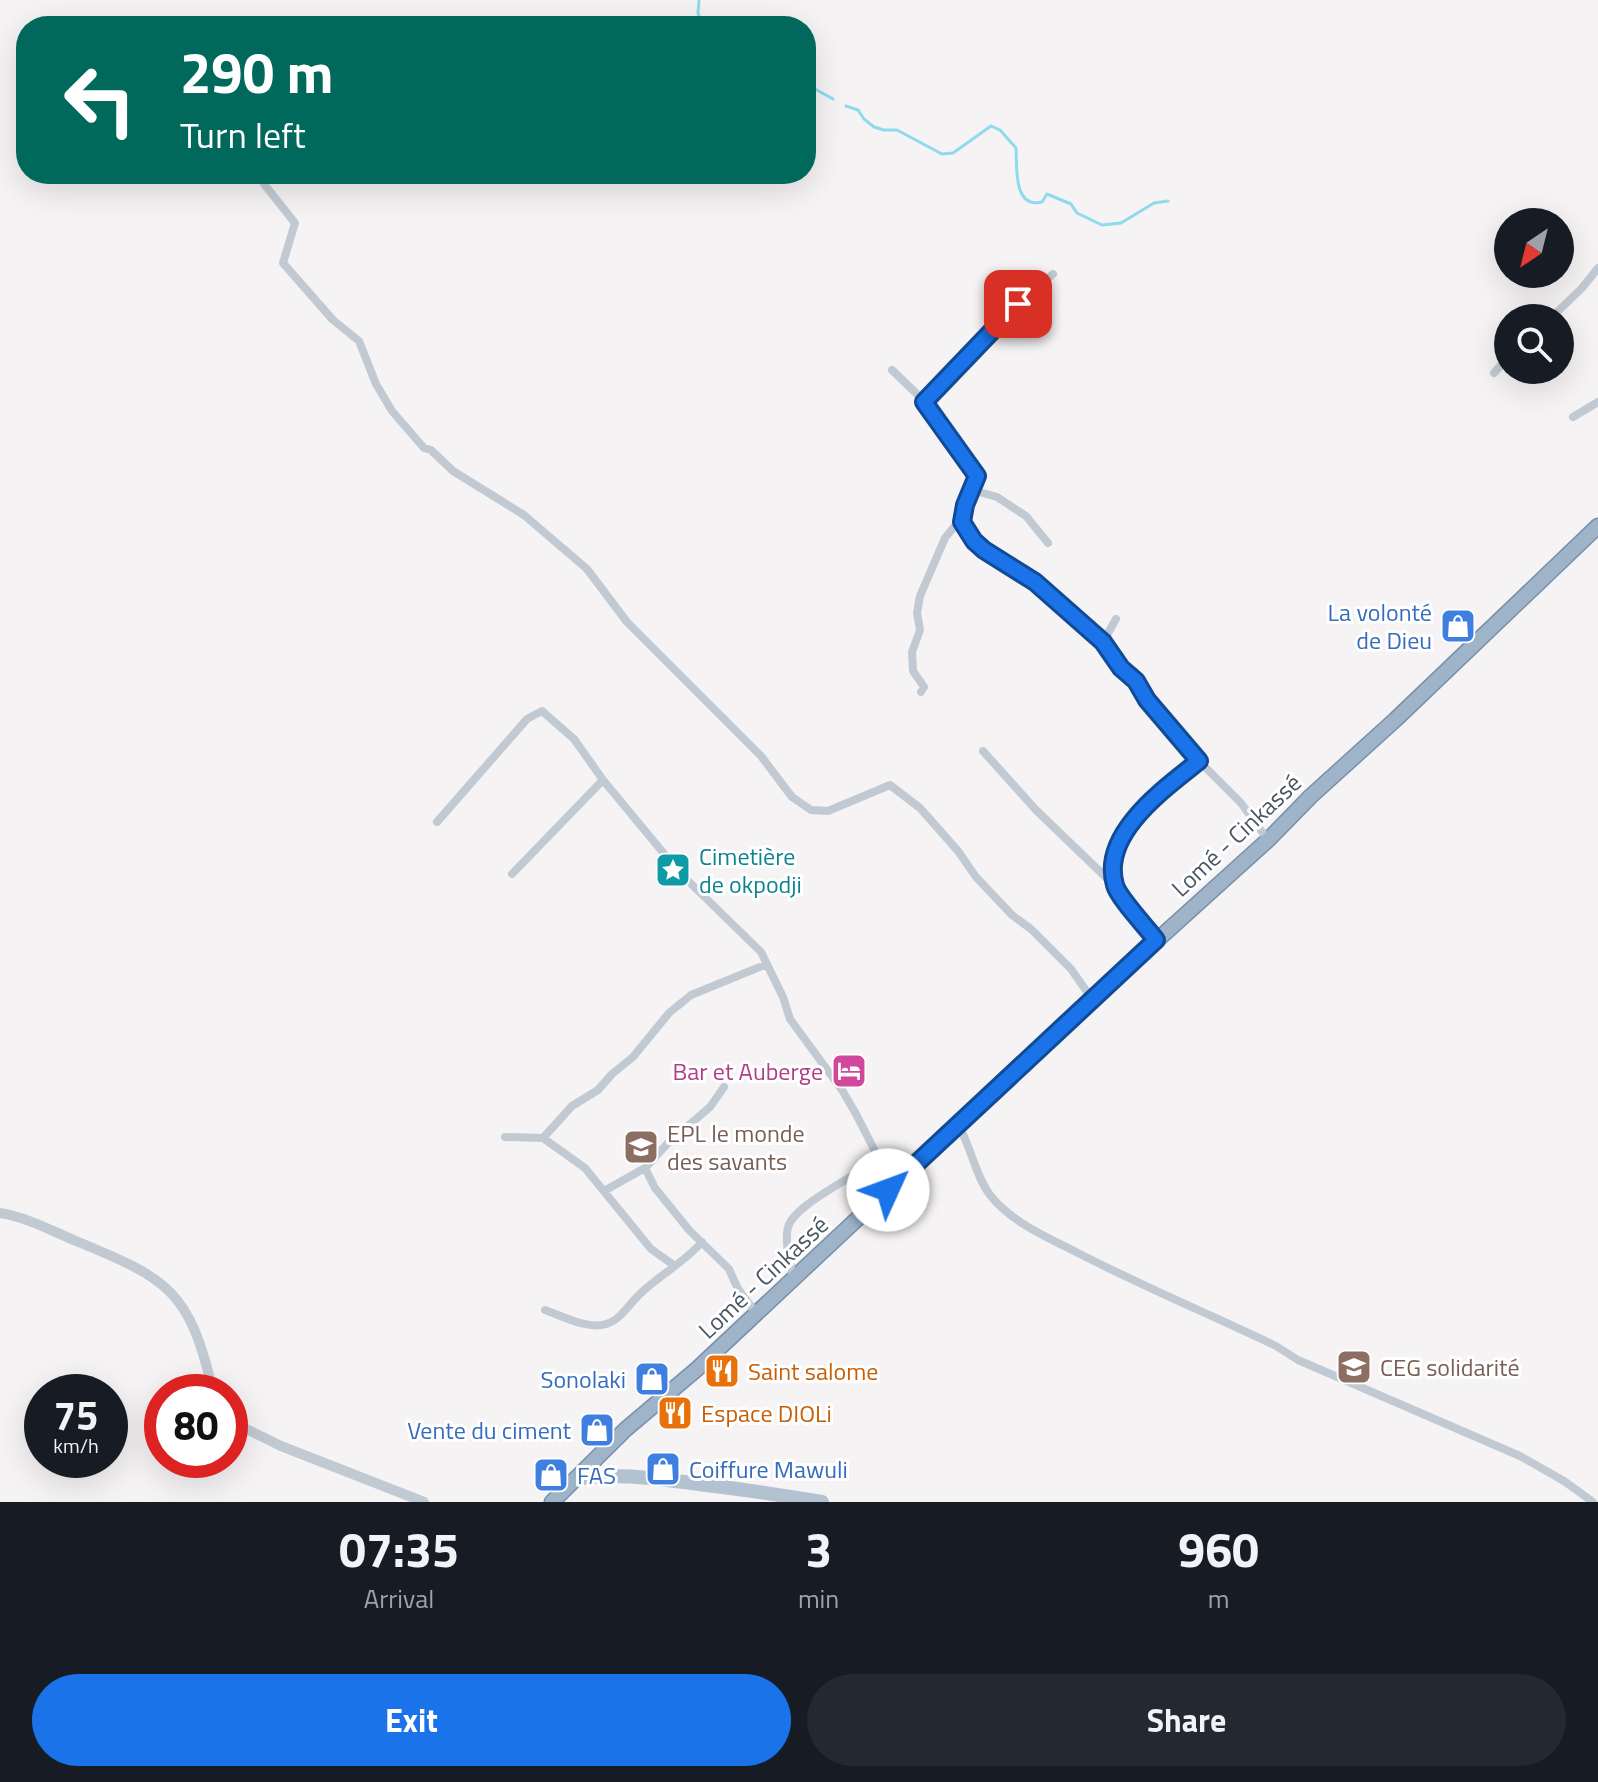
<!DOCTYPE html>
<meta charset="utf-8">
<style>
body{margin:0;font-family:"Titillium Web",sans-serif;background:#242831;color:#f1f3f6;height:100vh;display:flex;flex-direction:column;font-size:30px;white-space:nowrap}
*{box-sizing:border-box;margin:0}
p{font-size:26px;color:#9ea1a6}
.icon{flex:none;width:44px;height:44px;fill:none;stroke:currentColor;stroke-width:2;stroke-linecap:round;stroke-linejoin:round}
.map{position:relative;height:1502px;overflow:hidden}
.sheet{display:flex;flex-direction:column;background:#171b24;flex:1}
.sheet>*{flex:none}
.hud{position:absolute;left:16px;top:16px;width:800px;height:168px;border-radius:32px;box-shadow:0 8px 32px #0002;background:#00695c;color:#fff;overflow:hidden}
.needle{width:52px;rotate:215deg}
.controls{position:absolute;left:1494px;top:208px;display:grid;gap:16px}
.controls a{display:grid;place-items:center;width:80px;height:80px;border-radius:50%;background:#171b24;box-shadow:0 8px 32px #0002;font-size:40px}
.speed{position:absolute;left:24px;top:1374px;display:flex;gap:16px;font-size:40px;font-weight:700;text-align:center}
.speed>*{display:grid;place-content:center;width:104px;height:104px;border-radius:50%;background:#171b24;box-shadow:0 8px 32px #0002;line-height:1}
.speed small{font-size:20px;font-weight:400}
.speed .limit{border:12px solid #d22;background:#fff;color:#111}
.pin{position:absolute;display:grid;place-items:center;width:68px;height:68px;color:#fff;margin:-34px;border-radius:16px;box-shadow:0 4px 12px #0006}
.me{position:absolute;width:88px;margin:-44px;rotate:47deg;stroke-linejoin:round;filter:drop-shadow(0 0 6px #0008)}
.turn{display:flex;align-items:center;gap:28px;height:168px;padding:0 32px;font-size:36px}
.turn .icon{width:104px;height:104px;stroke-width:2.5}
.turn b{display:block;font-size:56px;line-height:68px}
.eta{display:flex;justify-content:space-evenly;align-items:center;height:136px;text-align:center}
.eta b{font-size:48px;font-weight:700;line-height:56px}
.button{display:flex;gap:16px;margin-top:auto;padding:16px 32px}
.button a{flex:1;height:92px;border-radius:48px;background:#1a73e8;color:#fff;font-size:32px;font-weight:700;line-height:92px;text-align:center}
.button a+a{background:#242831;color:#f1f3f6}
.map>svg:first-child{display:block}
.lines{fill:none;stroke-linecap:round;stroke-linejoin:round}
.stream{stroke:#90daee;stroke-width:3}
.trunk-casing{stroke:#7690ad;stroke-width:17}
.minor{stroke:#c1cad2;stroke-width:8}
.tertiary{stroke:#c1cad2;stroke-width:10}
.primary{stroke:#b3c2d1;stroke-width:14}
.trunk{stroke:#9fb4c9;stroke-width:14}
.route-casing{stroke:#114b97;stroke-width:20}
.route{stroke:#1a73e8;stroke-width:14}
.labels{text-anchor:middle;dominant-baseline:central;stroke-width:6;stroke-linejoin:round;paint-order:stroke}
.shop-label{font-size:24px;fill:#366cbe;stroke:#fff;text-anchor:end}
.street-label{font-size:24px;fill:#4a5661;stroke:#fff}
.culture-label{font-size:24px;fill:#0d838f;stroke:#fff;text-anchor:start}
.hotel-label{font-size:24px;fill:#b23c85;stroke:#fff;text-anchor:end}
.education-label{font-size:24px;fill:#785e54;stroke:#fff;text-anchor:start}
.food-label{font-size:24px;fill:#c56008;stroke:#fff;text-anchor:start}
</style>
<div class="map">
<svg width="1598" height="1502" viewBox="0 0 1598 1502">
<rect width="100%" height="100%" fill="#f5f3f3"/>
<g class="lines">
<path class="stream" d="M 699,0 L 698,13 L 702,26
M 806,84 L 833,99
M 846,106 L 858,110 L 864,119 L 874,127 L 884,130 L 897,130 L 942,154 L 953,153 L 991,126 L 1000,130 L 1016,148 C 1017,167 1013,209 1042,202 L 1047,194 L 1071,204 L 1077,213 L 1102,225 L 1121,223 L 1154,203 L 1168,201"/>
<defs>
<path id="trunk" d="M 552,1502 L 626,1429 L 697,1369 L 1092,999 L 1268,840 L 1311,796 L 1395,720 L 1598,526"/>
</defs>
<use href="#trunk" class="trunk-casing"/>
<path class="minor" d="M 260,174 L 264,184 L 295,223 L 283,263 L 333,320 L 359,341 L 376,384 L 392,411 L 424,448 L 431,450 L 453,471 L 524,515 L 587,569 L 627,622 L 761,756 L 792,797 L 811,810 L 828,811 L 890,785 L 920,808 L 958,851 L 976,877 L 1012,915 L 1031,929 L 1071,969 L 1092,999
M 1551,318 L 1582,288 L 1598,268
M 892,370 L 920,397 L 977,476 L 965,505 L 962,522 L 954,527 L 945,538 L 920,596 L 917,613 L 920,630 L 912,652 L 913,671 L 924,687 L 921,692
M 1494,373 L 1508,357
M 924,402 L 1030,293 L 1053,274
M 1573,417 L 1598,402
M 972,490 L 997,497 L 1026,516 L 1048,543
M 962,522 L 984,550 L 1035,582 L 1103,642 L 1121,668 L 1136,681 L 1147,700 L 1186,748 L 1241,803 L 1268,840
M 1103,642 L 1116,619
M 983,751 L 1036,810 L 1115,886 L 1156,940
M 437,822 L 527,719 L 542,711 L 574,739 L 603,780 L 680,873 L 761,952 L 783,997 L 790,1019 L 842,1090 L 856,1114 L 881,1163 L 888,1190
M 512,874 L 603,780
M 1115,886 C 1114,872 1113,855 1118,842 C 1128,817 1177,779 1199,761
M 958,1124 C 971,1147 975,1175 990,1195 C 1011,1222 1047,1237 1076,1252 C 1142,1286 1209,1314 1276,1346 L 1298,1360 L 1520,1456 L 1564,1481 L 1593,1502
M 505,1137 L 543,1138 L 585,1168 L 651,1249 L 675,1266
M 543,1138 L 572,1106 L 598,1090 L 612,1074 L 633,1057 L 669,1013 L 691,995 L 767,964
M 645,1168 L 655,1188 L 689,1230 L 729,1269 L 738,1289 L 756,1313
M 604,1191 L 645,1168 L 668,1143 L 710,1107 L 724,1087
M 793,1278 C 791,1263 784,1243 788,1227 C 795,1203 860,1176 878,1157
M 545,1310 C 562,1316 588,1330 606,1324 C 618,1321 627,1308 635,1299 C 655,1277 682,1265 702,1242"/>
<path class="tertiary" d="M 0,1213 C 26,1217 52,1231 76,1241 C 169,1279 190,1291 213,1392
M 230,1421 L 281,1446 L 424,1502"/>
<path class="primary" d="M 576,1479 C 617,1472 658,1479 699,1484 C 740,1489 781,1495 822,1502"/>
<use href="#trunk" class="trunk"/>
</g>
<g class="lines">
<defs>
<path id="route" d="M 888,1190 L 1156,940 C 1147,928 1118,897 1115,885 C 1100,834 1164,789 1199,761 L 1147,700 L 1136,681 L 1121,668 L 1103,642 L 1035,582 L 984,550 L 974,541 L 962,522 L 965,505 L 977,476 L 924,402 L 1018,304"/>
</defs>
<use href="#route" class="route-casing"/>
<use href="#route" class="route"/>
</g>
<defs>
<symbol id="shop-square" viewBox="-11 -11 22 22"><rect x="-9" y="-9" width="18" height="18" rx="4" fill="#3f7fe0" stroke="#fff"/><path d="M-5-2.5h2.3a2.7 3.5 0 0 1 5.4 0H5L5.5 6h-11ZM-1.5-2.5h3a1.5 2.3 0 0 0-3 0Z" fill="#fff"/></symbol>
<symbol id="sight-square" viewBox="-11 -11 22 22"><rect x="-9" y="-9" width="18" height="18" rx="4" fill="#0f9aa8" stroke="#fff"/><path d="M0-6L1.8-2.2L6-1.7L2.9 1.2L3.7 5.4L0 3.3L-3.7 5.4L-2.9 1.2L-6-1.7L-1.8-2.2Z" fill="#fff"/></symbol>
<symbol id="hotel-square" viewBox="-11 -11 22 22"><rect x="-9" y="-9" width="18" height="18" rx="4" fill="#d1479c" stroke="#fff"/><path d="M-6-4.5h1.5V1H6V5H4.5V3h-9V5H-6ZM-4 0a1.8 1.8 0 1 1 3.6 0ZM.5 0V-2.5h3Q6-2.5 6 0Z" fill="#fff"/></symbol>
<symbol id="school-square" viewBox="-11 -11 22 22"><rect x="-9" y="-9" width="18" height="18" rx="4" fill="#8d6e63" stroke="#fff"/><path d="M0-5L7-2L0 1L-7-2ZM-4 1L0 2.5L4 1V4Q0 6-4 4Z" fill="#fff"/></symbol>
<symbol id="restaurant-square" viewBox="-11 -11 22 22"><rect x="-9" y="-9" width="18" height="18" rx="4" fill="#e8710a" stroke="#fff"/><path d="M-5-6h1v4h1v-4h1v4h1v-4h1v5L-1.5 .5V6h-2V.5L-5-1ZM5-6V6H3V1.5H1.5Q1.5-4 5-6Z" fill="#fff"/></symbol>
</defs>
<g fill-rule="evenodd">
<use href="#shop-square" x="1438" y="606" width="40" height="40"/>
<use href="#sight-square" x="653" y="850" width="40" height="40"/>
<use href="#hotel-square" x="829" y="1051" width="40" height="40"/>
<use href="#school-square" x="621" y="1127" width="40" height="40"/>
<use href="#school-square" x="1334" y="1347" width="40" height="40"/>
<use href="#restaurant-square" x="702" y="1351" width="40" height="40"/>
<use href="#shop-square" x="632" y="1359" width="40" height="40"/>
<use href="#restaurant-square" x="655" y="1393" width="40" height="40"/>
<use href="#shop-square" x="577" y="1410" width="40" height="40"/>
<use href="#shop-square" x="643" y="1449" width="40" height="40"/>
<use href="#shop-square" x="531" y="1455" width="40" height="40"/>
</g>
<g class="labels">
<g class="shop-label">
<text x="1432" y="612">La volonté<tspan x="1432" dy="28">de Dieu</tspan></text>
<text x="626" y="1379">Sonolaki</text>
<text x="571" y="1430">Vente du ciment</text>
<text x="689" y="1469" text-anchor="start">Coiffure Mawuli</text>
<text x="577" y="1475" text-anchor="start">FAS</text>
</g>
<g class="street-label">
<text transform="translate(1236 835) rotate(-43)">Lomé - Cinkassé</text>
<text transform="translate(763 1277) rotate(-43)">Lomé - Cinkassé</text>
</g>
<g class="culture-label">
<text x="699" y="856">Cimetière<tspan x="699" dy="28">de okpodji</tspan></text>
</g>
<g class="hotel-label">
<text x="823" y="1071">Bar et Auberge</text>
</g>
<g class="education-label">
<text x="667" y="1133">EPL le monde<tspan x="667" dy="28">des savants</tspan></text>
<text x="1380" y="1367">CEG solidarité</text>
</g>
<g class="food-label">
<text x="748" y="1371">Saint salome</text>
<text x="701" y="1413">Espace DIOLi</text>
</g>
</g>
</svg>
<div class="controls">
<a><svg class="needle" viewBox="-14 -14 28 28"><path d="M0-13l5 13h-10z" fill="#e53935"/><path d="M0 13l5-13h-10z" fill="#9ea1a6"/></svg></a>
<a><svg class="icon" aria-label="search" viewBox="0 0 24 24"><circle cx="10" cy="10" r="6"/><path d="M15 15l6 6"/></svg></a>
</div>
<div class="speed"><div>75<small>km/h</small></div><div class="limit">80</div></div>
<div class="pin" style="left:1018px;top:304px;background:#d93025"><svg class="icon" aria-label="arrive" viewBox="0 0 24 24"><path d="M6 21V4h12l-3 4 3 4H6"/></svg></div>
<svg class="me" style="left:888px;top:1190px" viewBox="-20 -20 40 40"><circle r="19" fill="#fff"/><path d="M0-13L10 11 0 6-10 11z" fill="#1a73e8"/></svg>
<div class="hud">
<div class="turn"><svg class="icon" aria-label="left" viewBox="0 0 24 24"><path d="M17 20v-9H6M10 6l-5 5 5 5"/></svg><div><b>290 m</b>Turn left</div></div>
</div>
</div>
<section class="sheet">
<div class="eta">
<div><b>07:35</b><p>Arrival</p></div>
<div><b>3</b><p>min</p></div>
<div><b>960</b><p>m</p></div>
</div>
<div class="button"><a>Exit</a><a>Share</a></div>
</section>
